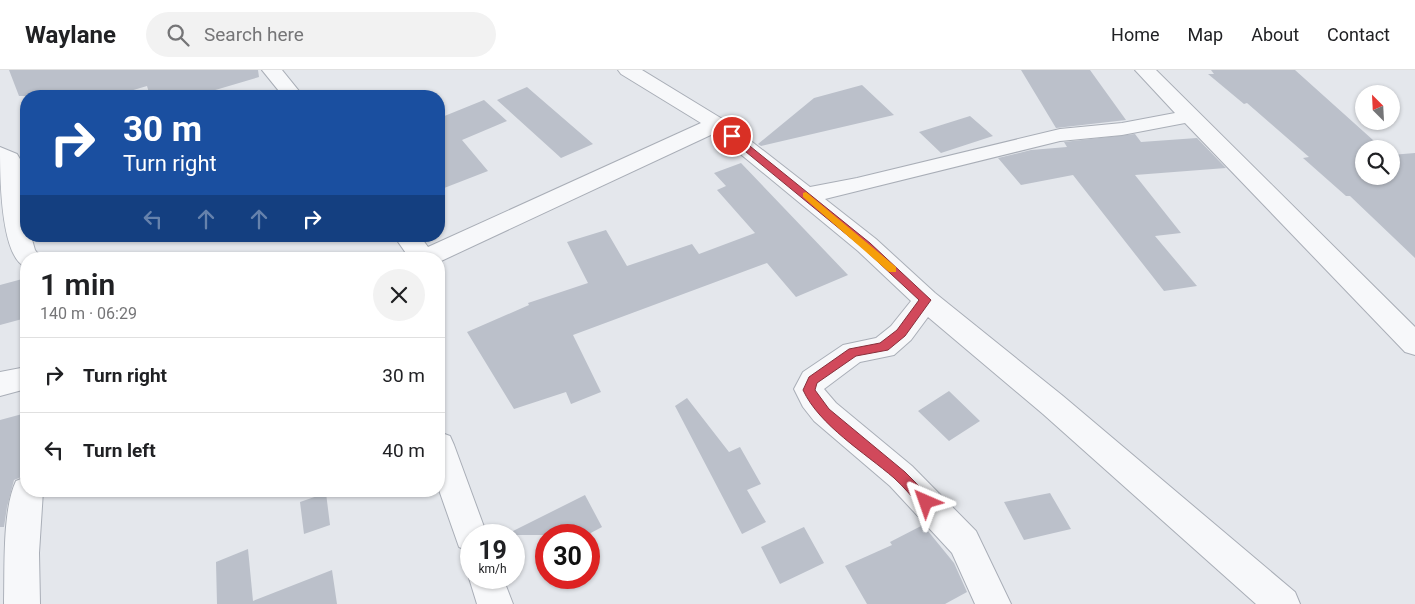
<!DOCTYPE html>
<meta charset="utf-8">
<style>
body{margin:0;font-family:Roboto,sans-serif;background:#f2f2f2;color:#202124;height:100vh;display:flex;flex-direction:column;font-size:19px;white-space:nowrap}
*{box-sizing:border-box;margin:0}
p{font-size:16px;color:#757577}
.icon{flex:none;width:28px;height:28px;fill:none;stroke:currentColor;stroke-width:2;stroke-linecap:round;stroke-linejoin:round}
.map{position:relative;flex:1;overflow:hidden}
.panel{position:absolute;left:20px;top:182px;width:425px;height:245px;display:flex;flex-direction:column;background:#fff;border-radius:20px;box-shadow:0 1px 4px #0004}
.panel>*{flex:none}
.top-card{position:absolute;left:20px;top:20px;width:425px;height:152px;border-radius:20px;box-shadow:0 1px 4px #0004;background:#1a4fa0;color:#fff;overflow:hidden}
.needle{width:32px;rotate:336deg}
.controls{position:absolute;left:1355px;top:15px;display:grid;gap:10px}
.controls a{display:grid;place-items:center;width:45px;height:45px;border-radius:50%;background:#fff;box-shadow:0 1px 4px #0004;font-size:25px}
.speed{position:absolute;left:460px;top:454px;display:flex;gap:10px;font-size:25px;font-weight:700;text-align:center}
.speed>*{display:grid;place-content:center;width:65px;height:65px;border-radius:50%;background:#fff;box-shadow:0 1px 4px #0004;line-height:1}
.speed small{font-size:12px;font-weight:400}
.speed .limit{border:8px solid #d22;background:#fff;color:#111}
.pin{position:absolute;display:grid;place-items:center;width:42px;height:42px;color:#fff;margin:-21px;border:2px solid #fff;border-radius:50%;box-shadow:0 1px 5px #0007}
.me{position:absolute;width:55px;margin:-28px;rotate:317deg;stroke-linejoin:round;filter:drop-shadow(0 0 4px #0008)}
.turn{display:flex;align-items:center;gap:18px;height:105px;padding:0 20px;font-size:22px}
.turn .icon{width:65px;height:65px;stroke-width:2.5}
.turn b{display:block;font-size:35px;line-height:42px}
.lanes{display:flex;align-items:center;height:48px;padding:0 20px;background:#0003;justify-content:center;gap:25px;direction:ltr}
.lanes .off{opacity:.35}
.round{display:grid;place-items:center;flex:none;width:52px;height:52px;border-radius:26px;background:#f2f2f2}
.overview{display:flex;align-items:center;justify-content:space-between;height:85px;padding:0 20px}
h1{font-size:30px;font-weight:600;line-height:38px}
ul{padding:0;list-style:none}
li{display:flex;align-items:center;gap:15px;height:75px;padding:0 20px;border-top:1px solid #e0e0e0}
li div{flex:1}
li b{display:block;font-size:19px}
li em{font-style:normal}
header{display:flex;align-items:center;gap:30px;box-sizing:border-box;height:70px;padding:0 25px;background:#fff;border-bottom:1px solid #e0e0e0}
header strong{font-size:24px}
nav{display:flex;gap:28px;margin-inline-start:auto;font-size:18px}
.search{width:350px;height:45px;background:#f2f2f2;display:flex;align-items:center;gap:12px;box-sizing:border-box;padding:0 18px;border-radius:28px;color:#757577;font-size:19px}
.map>svg:first-child{display:block}
.building{fill:#bbc0ca}
.lines{fill:none;stroke-linecap:round;stroke-linejoin:round}
.street-casing{stroke:#a9aeb7;stroke-width:2}
.street{fill:#f7f8fa;fill-rule:evenodd}
.route{fill:#d1495b;stroke:#882f3b}
.slow{fill:#f59e0b}
</style>
<header>
<strong>Waylane</strong>
<div class="search"><svg class="icon" aria-label="search" viewBox="0 0 24 24"><circle cx="10" cy="10" r="6"/><path d="M15 15l6 6"/></svg>Search here</div>
<nav><a>Home</a><a>Map</a><a>About</a><a>Contact</a></nav>
</header>
<div class="map">
<svg width="1415" height="534" viewBox="0 0 1415 534">
<rect width="100%" height="100%" fill="#e4e7ec"/>
<path class="building" d="M 9,0 L 258,0 L 259,7 L 195,26 L 150,26 L 147,16 L 113,26 L 19,26 Z
M 1021,0 L 1090,0 L 1126,50 L 1056,58 Z
M 1211,0 L 1295,0 L 1383,79 L 1364,79 L 1364,106 L 1391,106 L 1391,85 L 1415,83 L 1415,188 L 1350,126 L 1346,126 L 1303,88 L 1309,87 L 1247,33 L 1244,34 L 1208,4 L 1214,4 Z
M 862,15 L 894,45 L 761,76 L 758,74 L 814,28 Z
M 527,17 L 593,74 L 561,88 L 497,30 Z
M 484,30 L 507,51 L 462,70 L 488,101 L 439,120 L 439,42 L 442,47 Z
M 970,46 L 993,66 L 941,83 L 919,62 Z
M 1135,64 L 1141,72 L 1197,68 L 1226,98 L 1135,105 L 1181,163 L 1155,166 L 1197,216 L 1164,221 L 1073,105 L 1021,115 L 998,88 L 1031,80 L 1067,77 L 1064,72 Z
M 741,93 L 848,205 L 796,227 L 767,193 L 573,265 L 601,322 L 571,334 L 566,322 L 514,339 L 467,262 L 529,235 L 528,233 L 588,213 L 567,172 L 606,160 L 627,196 L 692,174 L 699,184 L 755,163 L 717,120 L 726,116 L 714,103 Z
M 26,208 L 26,248 L 0,255 L 0,215 Z
M 949,321 L 980,351 L 949,371 L 918,341 Z
M 687,328 L 729,382 L 740,377 L 761,414 L 747,420 L 766,452 L 742,464 L 675,336 Z
M 26,343 L 26,391 L 24,406 L 14,410 L 7,437 L 4,457 L 0,457 L 0,350 Z
M 326,423 L 330,455 L 304,464 L 300,432 Z
M 1050,423 L 1071,459 L 1024,470 L 1004,432 Z
M 585,425 L 602,457 L 587,465 L 505,465 Z
M 923,455 L 954,493 L 967,522 L 945,534 L 867,534 L 845,496 L 892,475 L 890,472 Z
M 804,457 L 824,493 L 780,514 L 761,477 Z
M 248,479 L 253,531 L 332,500 L 337,534 L 217,534 L 216,492 Z"/>
<g class="lines">
<defs>
<path id="street" d="M 262,0 L 282,0 L 303,26 L 283,26 Z
M 618,0 L 642,0 L 724,50 L 810,117 L 857,108 L 1060,59 L 1122,53 L 1175,43 L 1135,0 L 1156,0 L 1415,257 L 1415,285 L 1405,282 L 1185,53 L 1122,65 L 1060,71 L 825,129 L 876,169 L 935,223 L 1063,326 L 1295,522 L 1300,534 L 1256,534 L 1043,344 L 928,247 L 911,270 L 894,285 L 860,292 L 824,319 L 836,333 L 912,396 L 976,461 L 1011,534 L 975,534 L 952,483 L 890,416 L 814,351 L 803,337 L 794,319 L 803,302 L 843,275 L 876,268 L 891,256 L 911,231 L 858,181 L 715,63 L 439,192 L 439,189 L 410,189 L 394,166 L 420,166 L 428,177 L 701,53 L 621,4 Z
M 0,77 L 17,84 L 20,89 L 26,166 L 31,166 L 35,180 L 42,189 L 26,189 L 26,197 C 0,188 0,104 0,77 Z
M 26,297 L 26,319 L 0,326 L 0,302 Z
M 439,362 L 450,366 L 454,375 L 487,465 L 471,465 L 471,482 L 459,477 L 439,420 Z
M 26,407 L 26,421 L 43,421 L 39,483 L 40,534 L 4,534 C 5,500 2,440 16,411 Z
M 471,502 L 471,508 L 503,508 L 513,534 L 477,534 L 469,508 Z"/>
</defs>
<use href="#street" class="street-casing"/>
<use href="#street" class="street"/>
</g>
<path class="route" d="M 729,64 L 735,64 L 870,173 L 931,230 L 905,266 L 888,280 L 856,286 L 817,313 L 815,320 L 829,339 L 905,402 L 931,428 L 933,432 L 931,437 L 926,438 L 921,437 C 912,427 904,417 894,408 C 865,383 819,355 803,320 L 809,307 L 849,279 L 880,273 L 897,260 L 919,230 L 863,178 L 729,68 Z"/>
<path class="slow" d="M 806,122 L 896,197 L 896,202 L 889,202 L 803,127 L 803,123 Z"/>
</svg>
<div class="controls">
<a><svg class="needle" viewBox="-14 -14 28 28"><path d="M0-13l5 13h-10z" fill="#e53935"/><path d="M0 13l5-13h-10z" fill="#757577"/></svg></a>
<a><svg class="icon" aria-label="search" viewBox="0 0 24 24"><circle cx="10" cy="10" r="6"/><path d="M15 15l6 6"/></svg></a>
</div>
<div class="speed"><div>19<small>km/h</small></div><div class="limit">30</div></div>
<div class="pin" style="left:732px;top:66px;background:#d93025"><svg class="icon" aria-label="arrive" viewBox="0 0 24 24"><path d="M6 21V4h12l-3 4 3 4H6"/></svg></div>
<svg class="me" style="left:926px;top:432px" viewBox="-20 -20 40 40"><path d="M0-17L14 15 0 8-14 15z" fill="#d1495b" stroke="#fff" stroke-width="4"/></svg>
<div class="top-card">
<div class="turn"><svg class="icon" aria-label="right" viewBox="0 0 24 24"><path d="M7 20v-9h11M14 6l5 5-5 5"/></svg><div><b>30 m</b>Turn right</div></div>
<div class="lanes"><svg class="icon off" aria-label="left" viewBox="0 0 24 24"><path d="M17 20v-9H6M10 6l-5 5 5 5"/></svg><svg class="icon off" aria-label="ahead" viewBox="0 0 24 24"><path d="M12 20V5M6 11l6-6 6 6"/></svg><svg class="icon off" aria-label="ahead" viewBox="0 0 24 24"><path d="M12 20V5M6 11l6-6 6 6"/></svg><svg class="icon" aria-label="right" viewBox="0 0 24 24"><path d="M7 20v-9h11M14 6l5 5-5 5"/></svg></div>
</div>
<section class="panel">
<div class="overview"><div><h1>1 min</h1><p>140 m · 06:29</p></div><a class="round"><svg class="icon" aria-label="close" viewBox="0 0 24 24"><path d="M6 6l12 12M18 6L6 18"/></svg></a></div>
<ul>
<li><svg class="icon" aria-label="right" viewBox="0 0 24 24"><path d="M7 20v-9h11M14 6l5 5-5 5"/></svg><div><b>Turn right</b></div><em>30 m</em></li>
<li><svg class="icon" aria-label="left" viewBox="0 0 24 24"><path d="M17 20v-9H6M10 6l-5 5 5 5"/></svg><div><b>Turn left</b></div><em>40 m</em></li>
</ul>
</section>
</div>
